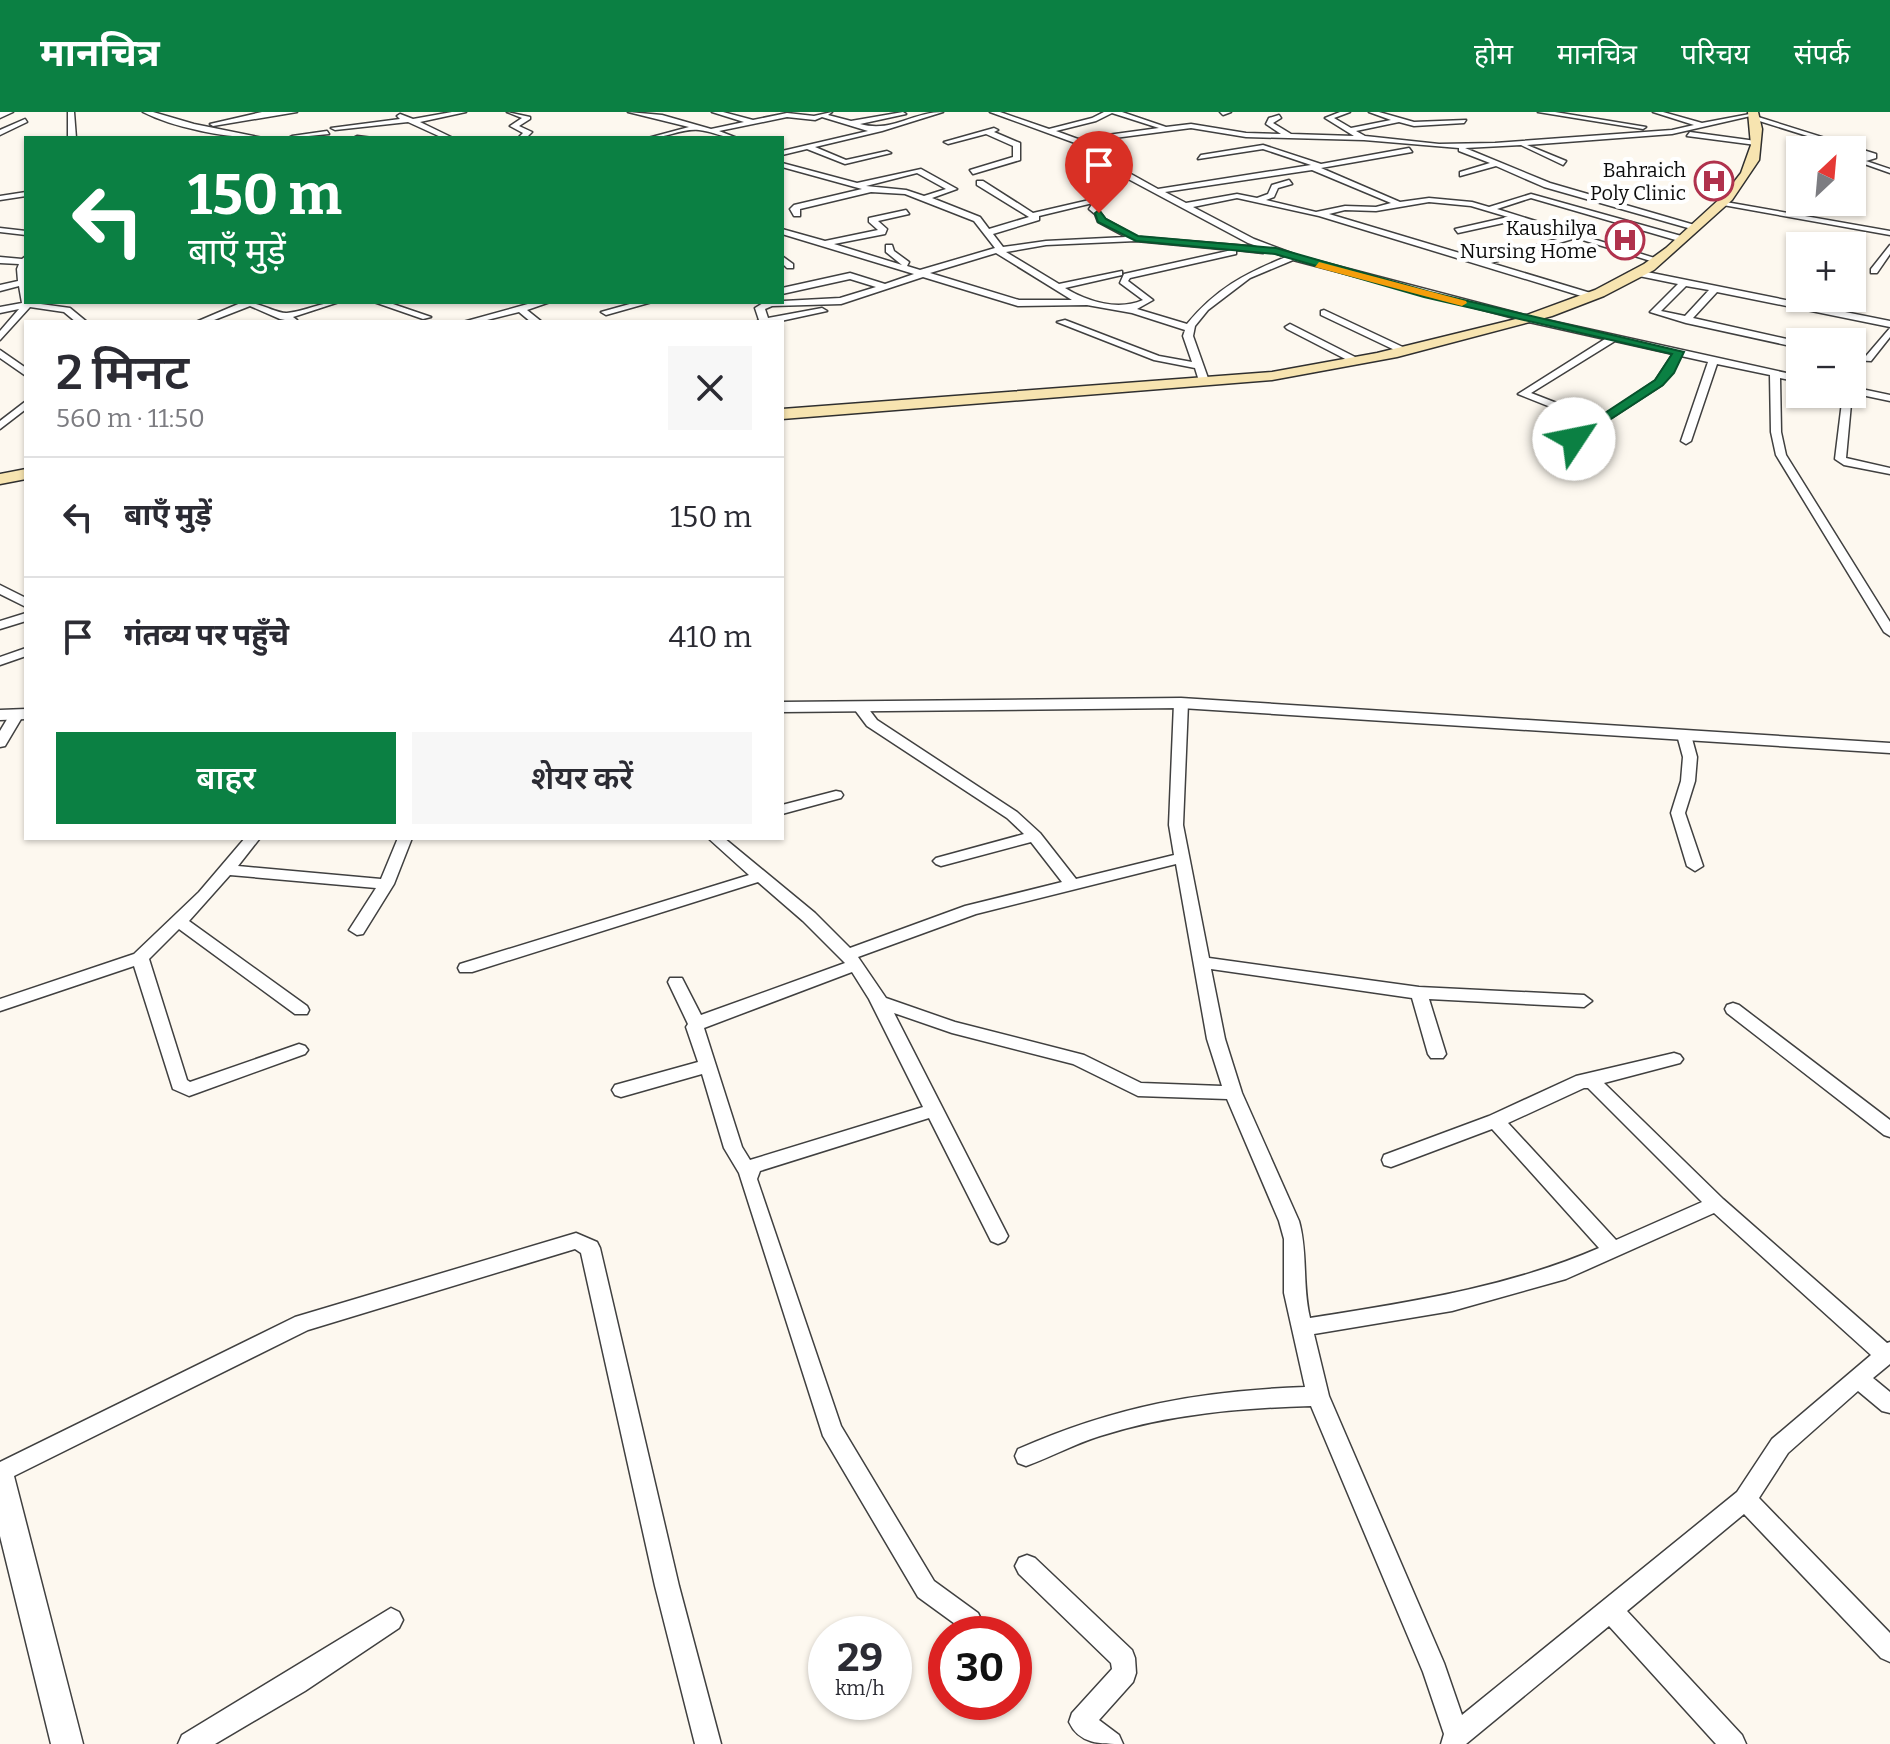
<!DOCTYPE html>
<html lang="hi">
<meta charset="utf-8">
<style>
body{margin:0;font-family:Bitter,"Noto Sans Devanagari",serif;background:#f7f7f7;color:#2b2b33;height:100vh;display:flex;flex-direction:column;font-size:30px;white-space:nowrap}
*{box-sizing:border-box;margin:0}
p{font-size:26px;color:#7c7c81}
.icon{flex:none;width:44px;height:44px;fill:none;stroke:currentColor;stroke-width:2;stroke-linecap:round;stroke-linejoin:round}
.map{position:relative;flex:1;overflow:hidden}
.details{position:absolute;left:24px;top:208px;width:760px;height:520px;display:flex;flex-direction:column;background:#fff;border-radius:0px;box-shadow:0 2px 6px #0004}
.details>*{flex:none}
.hud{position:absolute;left:24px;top:24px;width:760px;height:168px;border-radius:0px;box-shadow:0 2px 6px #0004;background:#0b8043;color:#fff;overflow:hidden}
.needle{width:52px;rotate:26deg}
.fabs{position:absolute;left:1786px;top:24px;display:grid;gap:16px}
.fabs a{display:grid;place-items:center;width:80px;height:80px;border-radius:0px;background:#fff;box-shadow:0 2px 6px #0004;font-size:40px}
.speed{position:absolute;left:808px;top:1504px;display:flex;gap:16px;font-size:40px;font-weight:700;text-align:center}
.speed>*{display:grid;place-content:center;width:104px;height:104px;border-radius:50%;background:#fff;box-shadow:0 2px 6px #0004;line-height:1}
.speed small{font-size:20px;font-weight:400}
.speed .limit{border:12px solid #d22;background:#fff;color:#111}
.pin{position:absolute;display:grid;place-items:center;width:68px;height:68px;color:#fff;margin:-82px -34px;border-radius:50% 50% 50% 0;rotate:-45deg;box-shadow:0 0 8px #0007}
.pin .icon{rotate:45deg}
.me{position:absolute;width:88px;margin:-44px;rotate:56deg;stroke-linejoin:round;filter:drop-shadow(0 0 6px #0008)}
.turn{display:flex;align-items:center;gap:28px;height:168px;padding:0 32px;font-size:36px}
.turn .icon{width:104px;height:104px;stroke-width:2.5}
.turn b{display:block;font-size:56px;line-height:68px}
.round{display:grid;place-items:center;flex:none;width:84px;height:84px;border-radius:0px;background:#f7f7f7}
.overview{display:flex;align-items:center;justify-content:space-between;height:136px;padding:0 32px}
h1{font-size:48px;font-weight:600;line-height:60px}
.button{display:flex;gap:16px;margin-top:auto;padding:16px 32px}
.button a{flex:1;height:92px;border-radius:0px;background:#0b8043;color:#fff;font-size:32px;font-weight:600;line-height:92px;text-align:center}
.button a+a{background:#f7f7f7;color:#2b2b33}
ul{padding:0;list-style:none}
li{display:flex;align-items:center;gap:24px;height:120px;padding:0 32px;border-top:2px solid #e1e1e2}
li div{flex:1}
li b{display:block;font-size:30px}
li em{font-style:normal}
header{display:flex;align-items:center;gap:48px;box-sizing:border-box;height:112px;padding:0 40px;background:#0b8043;color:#fff}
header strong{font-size:38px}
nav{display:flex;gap:44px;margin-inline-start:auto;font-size:28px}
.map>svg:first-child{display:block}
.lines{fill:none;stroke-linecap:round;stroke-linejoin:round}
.minor-casing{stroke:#404040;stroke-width:3}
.tertiary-casing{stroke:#404040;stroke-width:3}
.secondary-casing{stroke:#2f2f2f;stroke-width:3}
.minor{fill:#fff;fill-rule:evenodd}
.tertiary{fill:#fff;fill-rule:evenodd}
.secondary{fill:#f7e4b0;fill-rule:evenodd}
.route{fill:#0b8043;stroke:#07532c;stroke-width:2}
.slow{fill:#f59e0b}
.labels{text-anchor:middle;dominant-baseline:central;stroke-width:8;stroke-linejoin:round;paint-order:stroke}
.far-poi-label{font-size:20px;fill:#0d0d0d;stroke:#fff;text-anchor:end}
</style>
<header>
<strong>मानचित्र</strong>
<nav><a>होम</a><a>मानचित्र</a><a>परिचय</a><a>संपर्क</a></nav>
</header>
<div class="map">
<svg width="1890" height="1632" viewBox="0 0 1890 1632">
<rect width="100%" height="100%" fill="#fdf8ef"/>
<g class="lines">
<defs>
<path id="minor" d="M 68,0 L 74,0 L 76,26 L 68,26 Z
M 143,0 L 153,0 L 194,12 L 263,26 C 227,26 174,16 143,0 Z
M 262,0 L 297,0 L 213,14 L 210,12 Z
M 452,0 L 466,0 L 420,10 L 453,26 L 443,26 L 408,10 L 335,18 L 331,16 L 400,7 L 397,4 L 400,2 L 413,7 Z
M 507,0 L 530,5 L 530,7 L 519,14 L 532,20 L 526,26 L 518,26 L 523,21 L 510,14 L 522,6 Z
M 628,0 L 662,3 L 711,17 L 744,10 L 712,0 L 723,0 L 753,8 L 787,1 L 814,4 L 832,0 L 828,3 L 851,9 L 903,0 L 906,2 L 860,12 C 892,21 912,0 943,0 L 882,19 L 815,35 L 846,48 L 887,39 L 891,41 L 845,52 L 807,37 L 782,43 L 782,39 L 868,19 L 822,5 L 815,8 L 787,5 L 719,19 L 737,26 C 723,26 712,19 699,18 C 684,16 665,26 648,26 L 689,15 Z
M 990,0 L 1000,0 L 1049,17 L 1092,6 L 1104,0 L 1122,0 L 1166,15 L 1191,12 L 1246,21 L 1281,22 L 1266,12 L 1269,6 L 1279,3 L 1281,6 L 1273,11 L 1291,22 L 1354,24 L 1325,6 L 1340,0 L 1350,0 L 1334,6 L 1351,16 L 1391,8 L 1369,0 L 1379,0 L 1414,10 L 1466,8 L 1464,11 L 1414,14 L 1399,10 L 1356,19 L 1365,24 L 1439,32 L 1495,31 L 1672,18 L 1694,13 L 1653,0 L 1663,0 L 1702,11 L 1755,1 L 1755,3 L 1672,22 L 1527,33 L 1566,49 L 1563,53 L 1521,33 L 1465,36 L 1550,71 L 1698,114 L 1695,118 L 1544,75 L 1496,54 L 1460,64 L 1460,60 L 1490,51 L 1459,39 L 1459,36 L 1364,28 L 1246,25 L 1191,16 L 1084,30 L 1104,47 L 1158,77 L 1311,53 L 1263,37 L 1198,47 L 1201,43 L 1263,33 L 1321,52 L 1409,36 L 1412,40 L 1321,56 L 1400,90 L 1429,86 L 1472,90 L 1489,95 L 1531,82 L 1685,125 L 1685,129 L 1679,129 L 1531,86 L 1497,97 L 1661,148 L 1654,150 L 1576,126 L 1491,151 L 1594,182 L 1595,184 L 1591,187 L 1319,104 L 1237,86 L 1193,95 L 1254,127 L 1299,144 L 1533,205 L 1800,264 L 1800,270 L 1780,266 L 1781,320 L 1786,343 L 1890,510 L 1890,524 L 1884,520 L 1776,343 L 1771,320 L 1770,263 L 1717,252 L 1691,329 L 1686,332 L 1681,329 L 1708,250 L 1681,244 L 1662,273 L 1574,330 L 1569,327 L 1570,325 L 1591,311 L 1518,282 L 1605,227 L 1529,210 L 1293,148 L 1250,166 L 1208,198 L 1195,214 L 1193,224 L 1209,269 L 1204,272 L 1199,269 L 1195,256 L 1154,248 L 1057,210 L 1065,208 L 1159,244 L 1192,250 L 1183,224 L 1185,218 L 1132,201 L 1087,193 L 1018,194 L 923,165 L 841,192 L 772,194 L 765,197 L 768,206 L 822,196 L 827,199 L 776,210 L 756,210 L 759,208 L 755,196 L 765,190 L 840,186 L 876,175 L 850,167 L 782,182 L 782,176 L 850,161 L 885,172 L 914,162 L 782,122 L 782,117 L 825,129 L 878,118 L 869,110 L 869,106 L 906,98 L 909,102 L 878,109 L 887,117 L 885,122 L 834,132 L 902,153 L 886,140 L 886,133 L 892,133 L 894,139 L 909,150 L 907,154 L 920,158 L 995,136 L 974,109 L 905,82 L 871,80 L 800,97 L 800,104 L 794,104 L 790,97 L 794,93 L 862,77 L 782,55 L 782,51 L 857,71 L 921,57 L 957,77 L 932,86 L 980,105 L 989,117 L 1029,105 L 977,73 L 977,69 L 983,69 L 1033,101 L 1098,86 L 1102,80 L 1096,71 L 1112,58 L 1098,51 L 1075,31 ZM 1112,1 L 1159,16 L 1078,27 L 1056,19 L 1096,9 ZM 1312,58 L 1391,91 L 1376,95 L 1345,94 L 1316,100 L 1266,88 L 1274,85 L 1278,76 L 1292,72 L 1289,68 L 1272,73 L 1268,82 L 1257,86 L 1237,82 L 1186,91 L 1165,80 ZM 917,61 L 946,77 L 924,84 L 906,78 L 866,74 ZM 1117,61 L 1248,131 L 1260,135 L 1138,125 L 1105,107 L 1097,96 L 1110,80 L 1104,71 ZM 1429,90 L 1471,94 L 1508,105 L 1455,117 L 1458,121 L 1517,108 L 1568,124 L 1483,148 L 1329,102 L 1345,98 L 1376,99 ZM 1093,91 L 1089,97 L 1095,102 L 1098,110 L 1126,125 L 1046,129 L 1003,135 L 993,122 L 1039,108 L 1039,104 ZM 1136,129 L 1232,138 L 1124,162 L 1120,171 L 1143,188 C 1118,199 1088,190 1065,176 L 1122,163 L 1122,159 L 1059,172 L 1006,140 L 1046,133 ZM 1236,138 L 1263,141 L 1267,138 L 1286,145 C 1244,162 1216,177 1187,212 L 1137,197 L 1153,188 L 1128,169 L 1130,166 L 1236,142 ZM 996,141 L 1072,188 L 1019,188 L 930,161 ZM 1615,229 L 1673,242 L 1655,269 L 1598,307 L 1531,281 Z
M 1220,0 L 1231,0 L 1223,3 Z
M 1538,0 L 1555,0 L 1646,15 L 1643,17 Z
M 1755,4 L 1876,42 L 1876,46 L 1866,49 L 1890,57 L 1890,61 L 1856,49 L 1866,44 L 1852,38 L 1753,7 Z
M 25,7 L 27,10 L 0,23 L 0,18 Z
M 994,16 L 998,18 L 994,20 L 1020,31 L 1020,48 L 973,62 L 970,58 L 1013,45 L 1013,34 L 986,22 L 948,32 L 944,30 Z
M 327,19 L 329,22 L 288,26 L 292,24 Z
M 1690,20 L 1756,29 L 1760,31 L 1756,33 L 1687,24 Z
M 357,24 L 373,26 L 353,26 Z
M 26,80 L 26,84 L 0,88 L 0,84 Z
M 1720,89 L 1890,119 L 1890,123 L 1723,93 Z
M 0,116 L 26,119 L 26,123 L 0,120 Z
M 1890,133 L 1890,142 L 1877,161 L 1871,161 L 1871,157 Z
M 26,144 L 26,190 L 70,196 L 87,210 L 76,210 L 64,200 L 30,195 L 0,228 L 0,219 L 19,197 L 0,201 L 0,195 L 22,191 L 19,174 L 0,179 L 0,173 L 18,169 L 17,157 L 19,152 L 0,151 L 0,145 L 22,147 Z
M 782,144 L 793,152 L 793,156 L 787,156 L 782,151 Z
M 1637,158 L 1890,209 L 1890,215 L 1717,180 L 1693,206 L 1800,230 L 1800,236 L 1686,211 L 1650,200 L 1678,172 L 1634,163 L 1633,161 ZM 1686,174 L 1709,178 L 1685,204 L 1661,199 Z
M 243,190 C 260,190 277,202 287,201 C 306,199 321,190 339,190 L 293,205 L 297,208 L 295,210 L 280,207 L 250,194 L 209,210 L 196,210 Z
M 374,190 L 387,190 L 431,205 L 423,207 Z
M 535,190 L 550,190 L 527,198 L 542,210 L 531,210 L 519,200 L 479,210 L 463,210 Z
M 637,190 L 652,190 L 606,203 L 601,200 Z
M 1324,198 L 1407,237 L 1409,239 L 1401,241 L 1321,203 L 1321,199 Z
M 1290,212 L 1361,248 L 1363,250 L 1355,252 L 1287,217 L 1285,215 Z
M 1890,216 L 1890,225 L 1871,249 L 1852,248 L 1852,242 L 1866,244 Z
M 0,238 L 26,256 L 26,264 L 0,246 Z
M 1852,275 L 1890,283 L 1890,289 L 1852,281 L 1846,346 L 1890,356 L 1890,362 L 1844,353 L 1835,347 L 1843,282 L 1852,282 Z
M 26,289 L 26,297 L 0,317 L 0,309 Z
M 0,473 L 26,486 L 26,495 L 0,482 Z
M 26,501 L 26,509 L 0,517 L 0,509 Z
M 26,536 L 26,544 L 0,553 L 0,545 Z
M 1181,587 L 1188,591 L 1183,713 L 1209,846 L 1419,875 L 1584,883 L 1592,889 L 1584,895 L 1429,887 L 1446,942 L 1443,946 L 1431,946 L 1428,942 L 1412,886 L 1211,857 L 1225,927 L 1242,981 L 1299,1109 C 1308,1141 1302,1172 1310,1206 C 1408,1190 1507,1176 1599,1136 L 1492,1017 L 1391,1055 L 1384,1053 L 1382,1048 L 1384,1043 L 1489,1004 L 1576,964 L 1674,941 L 1680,943 L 1683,947 L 1680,951 L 1604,971 L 1723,1087 L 1887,1231 L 1890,1230 L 1890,1252 L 1873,1266 L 1890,1280 L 1890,1301 L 1882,1299 L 1858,1279 L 1788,1341 L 1759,1386 L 1890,1521 L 1890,1550 L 1881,1546 L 1744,1402 L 1627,1499 L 1742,1623 L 1746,1632 L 1716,1632 L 1609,1514 L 1466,1632 L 1441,1632 L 1444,1622 L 1423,1560 L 1311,1294 C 1240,1296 1169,1302 1100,1324 C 1074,1332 1051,1345 1026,1354 L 1018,1351 L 1015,1344 L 1018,1337 C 1116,1294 1199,1279 1305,1275 L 1284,1181 L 1284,1127 L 1279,1109 L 1227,987 L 1138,984 L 1073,952 L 952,921 L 894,901 L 1008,1124 L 1005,1129 L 998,1132 L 991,1129 L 929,1006 L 760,1059 L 757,1067 L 841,1314 L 934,1469 L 978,1501 L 982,1509 L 978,1517 L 970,1521 L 962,1517 L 918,1485 L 823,1324 L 739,1061 L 724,1036 L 702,962 L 621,985 L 615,983 L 612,978 L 615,973 L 698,950 L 686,915 L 688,912 L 668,870 L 670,866 L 682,866 L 701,903 L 845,851 L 803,809 L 758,770 L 472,860 L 460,860 L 458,856 L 460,852 L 749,763 L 708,726 L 724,726 L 815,801 L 850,836 L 965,794 L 1062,770 L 1031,730 L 941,754 L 936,752 L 933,749 L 936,746 L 1024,722 L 1007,706 L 867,614 L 852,594 L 859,590 L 864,591 L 877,608 L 1017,700 L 1040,721 L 1076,767 L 1174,743 L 1169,713 L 1174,591 ZM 1176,752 L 1207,927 L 1222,974 L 1141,971 L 1084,943 L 955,910 L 886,886 L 858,845 L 976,802 ZM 852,860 L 869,887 L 923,995 L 750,1048 L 742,1035 L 704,916 ZM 1584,976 L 1588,976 L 1702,1090 L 1616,1128 L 1508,1011 ZM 1714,1101 L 1871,1243 L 1772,1327 L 1737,1380 L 1462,1603 L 1444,1551 L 1329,1284 L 1314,1222 L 1452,1199 L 1566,1167 Z
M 17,598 L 24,602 L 5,634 L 0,635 L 0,619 L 12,599 Z
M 1684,619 L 1691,623 L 1697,645 L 1695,669 L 1685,701 L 1703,754 L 1695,759 L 1687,754 L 1671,701 L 1681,669 L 1683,645 L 1677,623 Z
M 836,679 L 841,680 L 843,683 L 841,686 L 782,702 L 782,693 Z
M 245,726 L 260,726 L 238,754 L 381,767 L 398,726 L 412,726 L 394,772 L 363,822 L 357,823 L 349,818 L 376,776 L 230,763 L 189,809 L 307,894 L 309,898 L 307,902 L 295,902 L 179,817 L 149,847 L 187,968 L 190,970 L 299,932 L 305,934 L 308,938 L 305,942 L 189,984 L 173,977 L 134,854 L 0,899 L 0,887 L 134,842 L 199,780 Z
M 1733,891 L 1739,893 L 1890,1008 L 1890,1025 L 1884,1023 L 1727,901 L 1725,897 L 1727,893 Z
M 576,1121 L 597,1130 L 600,1136 L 679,1474 L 721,1632 L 695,1632 L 655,1474 L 581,1141 L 575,1137 L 308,1218 L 0,1371 L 0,1350 L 295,1205 Z
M 1027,1443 L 1035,1446 L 1132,1538 L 1135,1546 L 1136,1561 L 1133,1570 L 1099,1608 L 1119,1623 L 1123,1632 C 1100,1632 1079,1632 1069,1610 L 1072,1601 L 1112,1557 L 1111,1551 L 1019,1462 L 1015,1454 L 1019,1446 Z
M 391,1496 L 399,1500 L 403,1508 L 399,1516 L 305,1579 L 215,1632 L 178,1632 L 182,1623 Z"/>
<path id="tertiary" d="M 0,0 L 13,0 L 0,6 Z
M 1181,586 L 1890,631 L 1890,641 L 1181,596 L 782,600 L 782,590 Z
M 26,597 L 26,607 L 0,608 L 0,598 Z
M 0,1351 L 10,1355 L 14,1364 L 83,1632 L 51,1632 L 0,1424 Z"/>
<path id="secondary" d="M 1748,0 L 1758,0 L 1762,17 L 1759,48 L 1732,88 L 1654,158 L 1604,184 L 1552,204 L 1397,245 L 1272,268 L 782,307 L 782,297 L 1272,260 L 1377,241 L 1516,207 L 1595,178 L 1644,152 L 1666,136 L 1724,83 L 1741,61 L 1751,33 Z
M 26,357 L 26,367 L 0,372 L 0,362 Z"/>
</defs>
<use href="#minor" class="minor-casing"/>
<use href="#tertiary" class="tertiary-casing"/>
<use href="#secondary" class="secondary-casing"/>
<use href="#minor" class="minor"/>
<use href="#tertiary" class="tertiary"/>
<use href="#secondary" class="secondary"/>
</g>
<path class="route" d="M 1099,98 L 1106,107 L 1138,124 L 1276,136 L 1430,180 L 1684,240 L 1674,261 L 1663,273 L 1574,331 L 1568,327 L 1570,324 L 1655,268 L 1672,242 L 1424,185 L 1275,142 L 1136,129 L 1098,110 L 1095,101 Z"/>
<path class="slow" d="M 1319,150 L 1466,189 L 1467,191 L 1462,194 L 1315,155 Z"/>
<defs>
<symbol id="hospital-ring" viewBox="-11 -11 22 22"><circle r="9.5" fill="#fff" stroke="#b0324d" stroke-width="1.5"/><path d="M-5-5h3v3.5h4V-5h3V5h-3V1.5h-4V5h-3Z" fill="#b0324d"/></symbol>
</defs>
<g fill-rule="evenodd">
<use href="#hospital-ring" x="1692" y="47" width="44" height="44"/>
<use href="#hospital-ring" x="1603" y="106" width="44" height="44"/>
</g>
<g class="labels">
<g class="far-poi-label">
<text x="1686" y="58">Bahraich<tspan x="1686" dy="23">Poly Clinic</tspan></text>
<text x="1597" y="116">Kaushilya<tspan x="1597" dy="23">Nursing Home</tspan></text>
</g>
</g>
</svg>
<div class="fabs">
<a><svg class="needle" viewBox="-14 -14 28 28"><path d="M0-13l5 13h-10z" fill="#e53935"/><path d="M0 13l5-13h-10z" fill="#7c7c81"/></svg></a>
<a>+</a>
<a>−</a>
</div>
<div class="speed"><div>29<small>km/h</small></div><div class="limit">30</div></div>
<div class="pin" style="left:1099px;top:101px;background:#d93025"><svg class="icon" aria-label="arrive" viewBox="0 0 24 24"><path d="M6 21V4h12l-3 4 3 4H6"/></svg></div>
<svg class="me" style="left:1574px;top:327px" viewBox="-20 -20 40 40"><circle r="19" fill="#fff"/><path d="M0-13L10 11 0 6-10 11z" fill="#0b8043"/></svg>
<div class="hud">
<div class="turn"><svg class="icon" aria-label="left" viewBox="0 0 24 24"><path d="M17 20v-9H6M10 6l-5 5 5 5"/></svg><div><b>150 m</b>बाएँ मुड़ें</div></div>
</div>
<section class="details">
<div class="overview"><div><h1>2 मिनट</h1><p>560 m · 11:50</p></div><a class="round"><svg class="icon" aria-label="close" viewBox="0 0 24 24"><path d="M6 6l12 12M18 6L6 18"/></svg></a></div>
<ul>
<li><svg class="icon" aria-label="left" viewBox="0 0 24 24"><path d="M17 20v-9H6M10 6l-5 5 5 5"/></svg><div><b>बाएँ मुड़ें</b></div><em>150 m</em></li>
<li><svg class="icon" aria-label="arrive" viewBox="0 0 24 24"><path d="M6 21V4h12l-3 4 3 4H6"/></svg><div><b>गंतव्य पर पहुँचे</b></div><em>410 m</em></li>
</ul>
<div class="button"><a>बाहर</a><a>शेयर करें</a></div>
</section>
</div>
